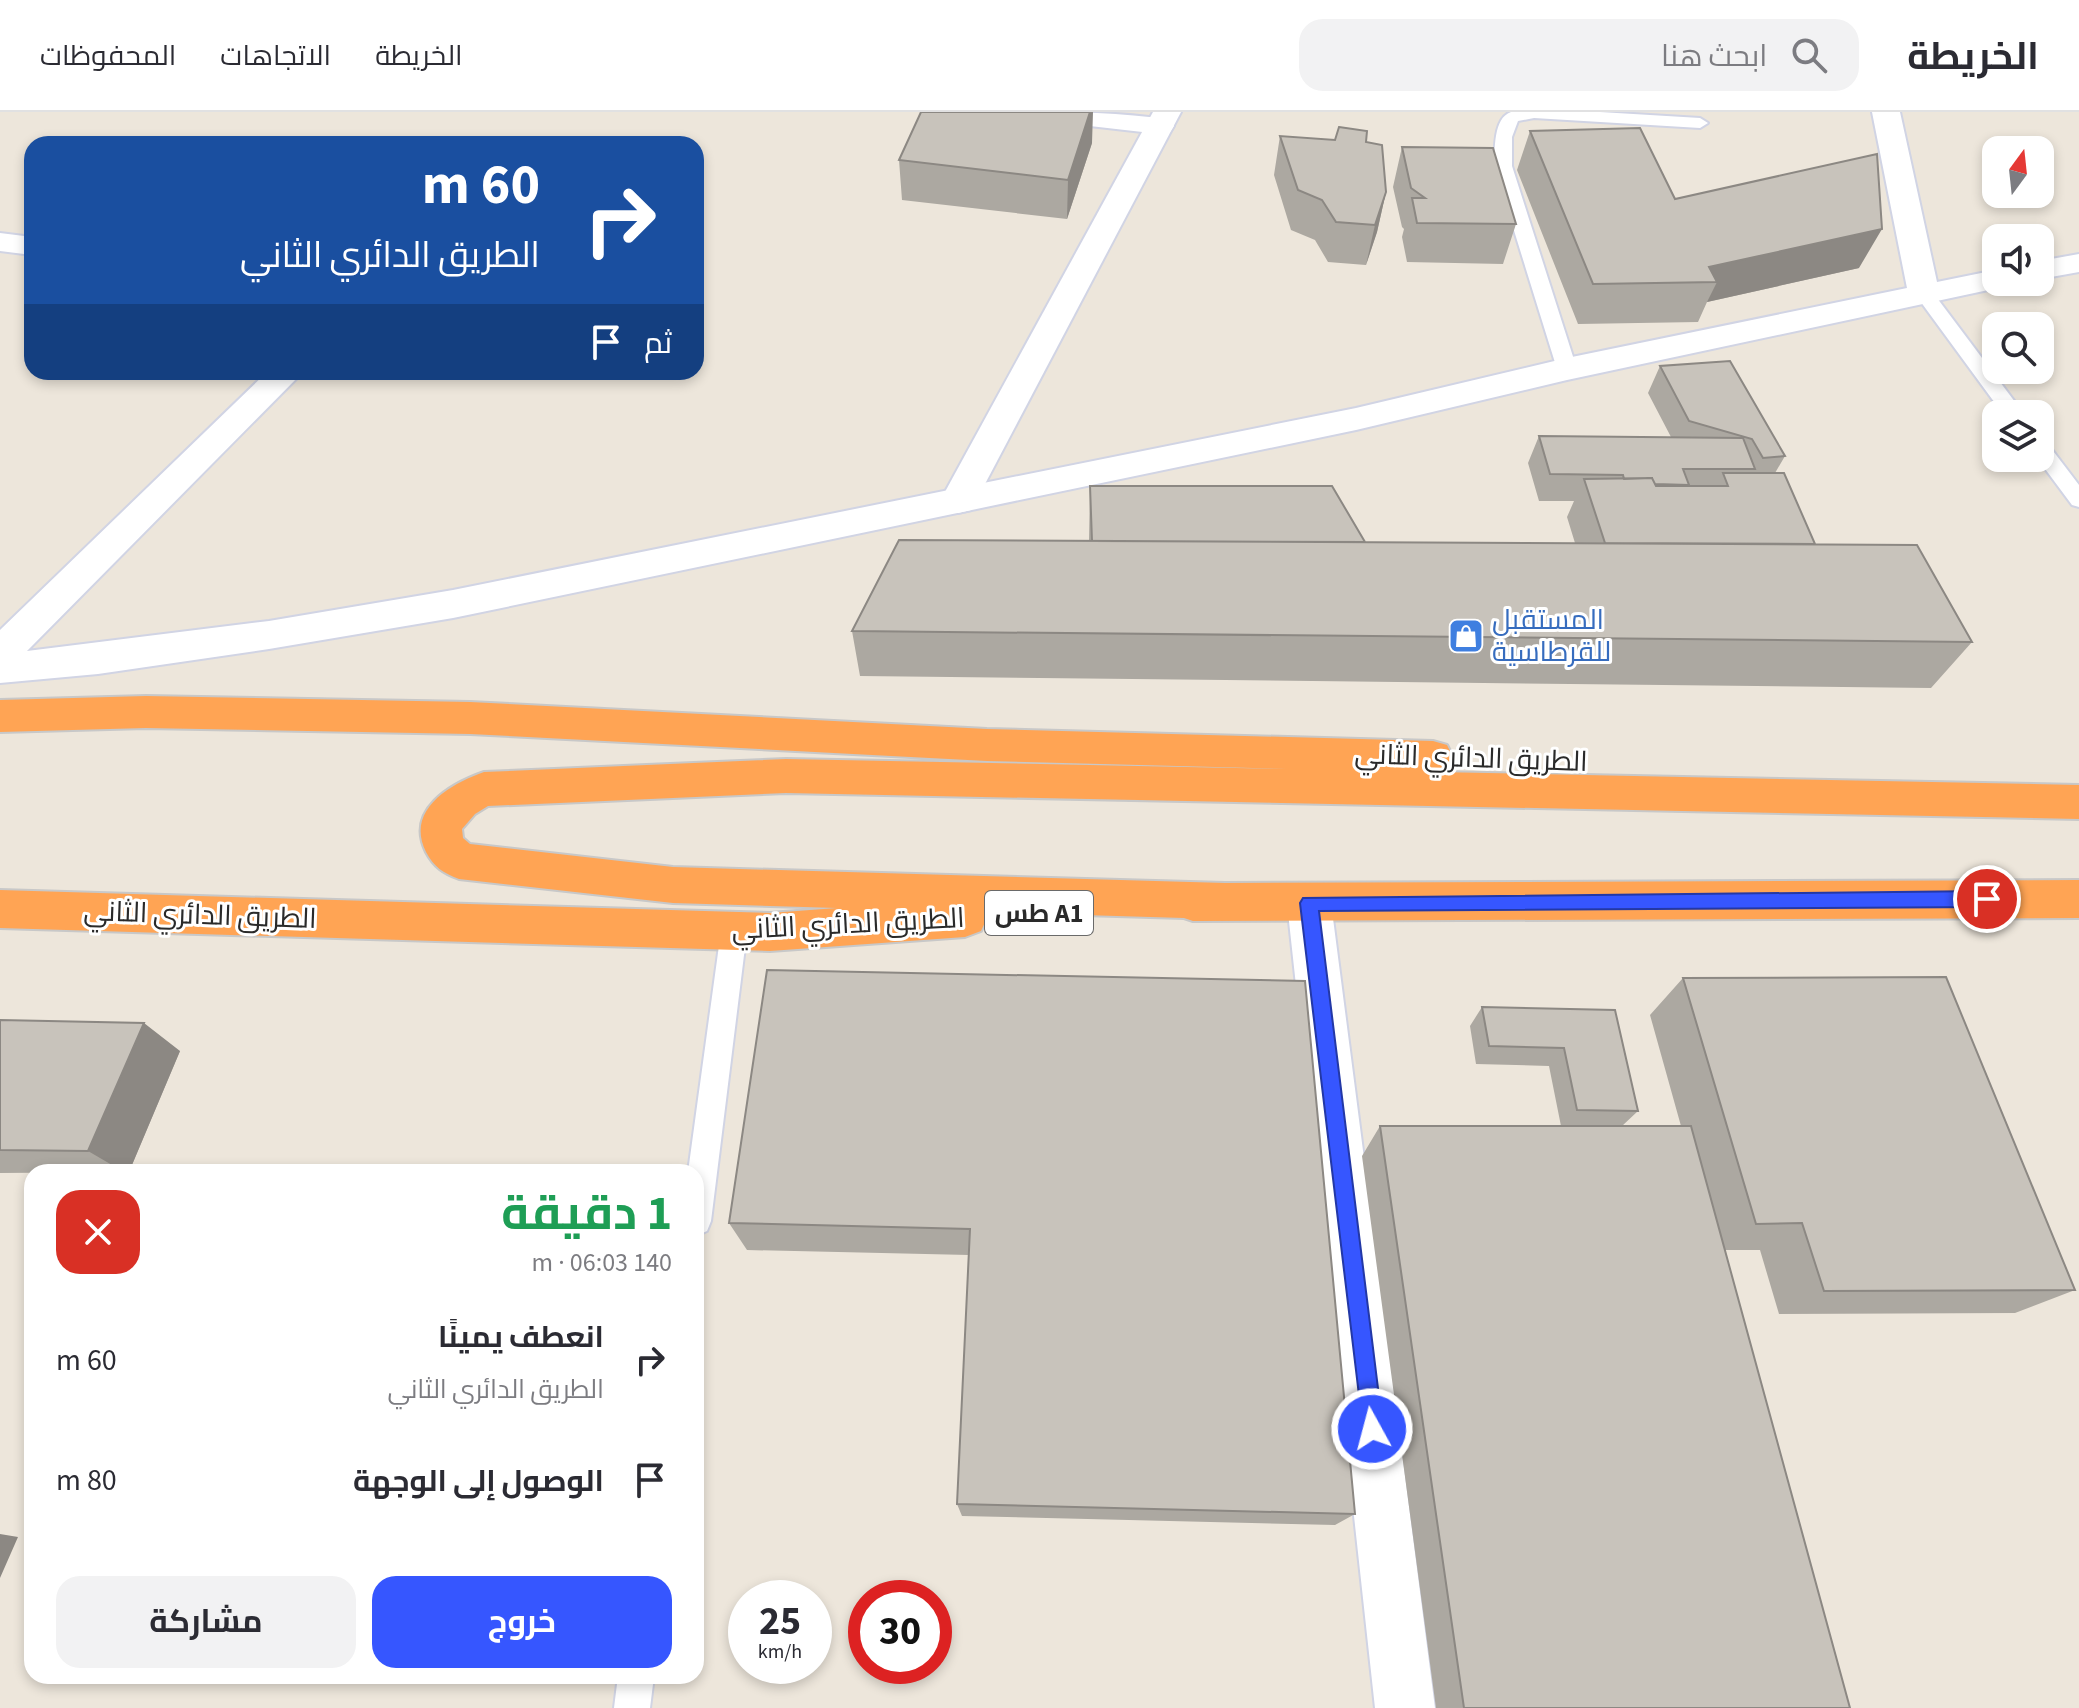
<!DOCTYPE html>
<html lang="ar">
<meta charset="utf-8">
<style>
body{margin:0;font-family:"Source Sans 3",Cairo,sans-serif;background:#f2f2f3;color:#2b2b33;direction:rtl;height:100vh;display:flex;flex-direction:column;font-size:30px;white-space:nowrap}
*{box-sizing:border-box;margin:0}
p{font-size:26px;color:#7c7c81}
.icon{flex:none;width:44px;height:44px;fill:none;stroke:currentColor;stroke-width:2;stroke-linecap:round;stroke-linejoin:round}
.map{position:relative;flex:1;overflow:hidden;direction:ltr}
.details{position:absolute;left:24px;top:1052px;width:680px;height:520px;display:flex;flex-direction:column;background:#fff;border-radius:24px;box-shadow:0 4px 12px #0003;direction:rtl}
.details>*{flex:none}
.hud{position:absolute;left:24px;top:24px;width:680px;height:244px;border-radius:24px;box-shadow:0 4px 12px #0003;direction:rtl;background:#1a4fa0;color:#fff;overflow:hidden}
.needle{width:52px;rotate:15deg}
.tools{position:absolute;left:1982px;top:24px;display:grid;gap:16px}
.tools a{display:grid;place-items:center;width:72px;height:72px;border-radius:16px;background:#fff;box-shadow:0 4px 12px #0003;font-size:40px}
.speed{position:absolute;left:728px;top:1468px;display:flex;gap:16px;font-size:40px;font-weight:700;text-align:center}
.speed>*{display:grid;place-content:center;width:104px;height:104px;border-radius:50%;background:#fff;box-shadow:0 4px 12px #0003;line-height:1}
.speed small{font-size:20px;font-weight:400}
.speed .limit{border:12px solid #d22;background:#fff;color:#111}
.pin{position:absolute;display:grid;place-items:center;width:68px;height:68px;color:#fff;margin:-34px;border:4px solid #fff;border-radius:50%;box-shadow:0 2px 8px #0007}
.me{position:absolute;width:88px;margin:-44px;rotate:353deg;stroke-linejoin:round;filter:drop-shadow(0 0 6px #0008)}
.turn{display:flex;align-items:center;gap:28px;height:168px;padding:0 32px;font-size:36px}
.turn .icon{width:104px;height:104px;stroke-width:2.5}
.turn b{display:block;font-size:56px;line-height:68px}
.then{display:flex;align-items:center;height:76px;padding:0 32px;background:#0003;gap:16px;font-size:30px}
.round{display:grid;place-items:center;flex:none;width:84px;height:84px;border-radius:24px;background:#f2f2f3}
.overview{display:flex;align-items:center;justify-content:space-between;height:136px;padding:0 32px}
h1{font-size:48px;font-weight:700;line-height:60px;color:#1e9e55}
.primary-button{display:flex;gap:16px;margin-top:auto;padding:16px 32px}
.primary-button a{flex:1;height:92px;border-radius:24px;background:#3656ff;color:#fff;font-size:32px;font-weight:700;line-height:92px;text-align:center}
.primary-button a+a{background:#f2f2f3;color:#2b2b33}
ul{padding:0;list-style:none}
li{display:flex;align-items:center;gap:24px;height:120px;padding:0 32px}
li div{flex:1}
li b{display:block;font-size:30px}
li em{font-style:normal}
header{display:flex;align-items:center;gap:48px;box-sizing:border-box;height:112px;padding:0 40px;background:#fff;border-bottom:2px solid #e1e1e2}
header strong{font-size:38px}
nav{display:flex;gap:44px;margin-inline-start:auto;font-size:28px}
.search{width:560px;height:72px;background:#f2f2f3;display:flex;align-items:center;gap:20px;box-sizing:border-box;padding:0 28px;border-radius:24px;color:#7c7c81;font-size:30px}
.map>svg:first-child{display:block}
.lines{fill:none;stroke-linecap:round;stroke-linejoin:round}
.lane-casing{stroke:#d1d4e4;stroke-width:4}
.street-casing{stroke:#d1d4e4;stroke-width:4}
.secondary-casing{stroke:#d1d4e4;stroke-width:4}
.highway-casing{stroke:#c8c8c8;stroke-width:4}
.lane{fill:#fff;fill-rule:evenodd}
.street{fill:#fff;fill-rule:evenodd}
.secondary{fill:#fff;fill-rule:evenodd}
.highway{fill:#ffa454;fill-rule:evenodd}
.wall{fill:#aca8a1}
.shaded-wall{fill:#8c8883}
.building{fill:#c8c3bb;stroke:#8c8883;stroke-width:2}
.route{fill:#3656ff;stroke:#2338a6;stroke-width:2}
.labels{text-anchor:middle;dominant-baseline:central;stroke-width:6;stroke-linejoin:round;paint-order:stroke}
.shield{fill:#fff;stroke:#6a6a6a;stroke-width:2}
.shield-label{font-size:26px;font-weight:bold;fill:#2a2a2a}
.shop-label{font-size:28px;fill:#366cbe;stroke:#fff;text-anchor:start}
.street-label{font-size:28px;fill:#2a2a2a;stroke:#fff}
</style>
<header>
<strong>الخريطة</strong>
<div class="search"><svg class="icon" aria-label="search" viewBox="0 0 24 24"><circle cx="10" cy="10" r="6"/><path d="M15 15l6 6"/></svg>ابحث هنا</div>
<nav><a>الخريطة</a><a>الاتجاهات</a><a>المحفوظات</a></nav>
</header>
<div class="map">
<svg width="2079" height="1596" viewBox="0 0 2079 1596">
<rect width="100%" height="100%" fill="#ede6db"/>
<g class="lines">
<defs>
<path id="lane" d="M 1511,0 L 1600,0 L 1700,6 L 1708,11 L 1700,16 L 1534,6 L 1518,9 L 1512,25 L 1512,54 L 1577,257 L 1567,263 L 1557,257 L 1494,54 C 1495,38 1493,6 1511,0 Z
M 1924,176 L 1931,178 L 2024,302 L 2003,302 L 1915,182 Z
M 2040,329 L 2047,331 L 2079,373 L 2079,395 L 2072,393 L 2037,346 L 2040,346 Z
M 734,808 L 743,811 L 747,819 L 711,1109 L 707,1119 L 696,1124 L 696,1060 L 688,1060 L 721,819 L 725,811 Z
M 618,1564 L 654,1564 L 650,1596 L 614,1596 Z"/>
<path id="street" d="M 1023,0 C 1072,0 1122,0 1170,8 L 1174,14 L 1170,20 L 1160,22 L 1037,8 L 1027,6 Z
M 1872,0 L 1900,0 L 1937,170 L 1996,158 L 1996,170 L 2010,170 L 2007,174 L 1567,268 L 1356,318 L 453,506 L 269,537 L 98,562 L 0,571 L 0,518 L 267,260 L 303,260 L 27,539 L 269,509 L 453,478 L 1356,296 L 1567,246 L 1907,176 Z
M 0,121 L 32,125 L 32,143 L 0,139 Z
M 2079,142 L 2079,160 L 2040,167 L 2040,149 Z
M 1309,772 L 1325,778 L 1331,791 L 1435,1596 L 1375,1596 L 1287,791 L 1293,778 Z"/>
<path id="secondary" d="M 1153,0 L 1181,0 L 976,389 L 971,398 L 958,401 L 945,398 L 940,389 Z"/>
<path id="highway" d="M 146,584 L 470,590 L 987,617 L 1433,629 L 1447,633 L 1453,645 L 1447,657 L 1436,660 L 2079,673 L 2079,707 L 786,681 L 488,694 L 475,702 L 462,717 L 463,726 L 470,732 L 673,755 L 1225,771 L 2079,768 L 2079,806 L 1193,809 L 1184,806 L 984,800 L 987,806 L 981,819 L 965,825 L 770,839 L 0,816 L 0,778 L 770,801 L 837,796 L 673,791 L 459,767 C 443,761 434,755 426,740 C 405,698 450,672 484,660 L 786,647 L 1288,657 L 987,649 L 470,622 L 146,616 L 0,620 L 0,588 Z"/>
</defs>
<use href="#lane" class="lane-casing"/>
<use href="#street" class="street-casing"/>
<use href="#secondary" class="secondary-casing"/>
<use href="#highway" class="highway-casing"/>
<use href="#lane" class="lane"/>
<use href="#street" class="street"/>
<use href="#secondary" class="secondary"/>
<use href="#highway" class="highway"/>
</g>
<path class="wall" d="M 1530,19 L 1675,87 L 1859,156 L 1707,190 L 1698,210 L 1578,212 L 1517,58 Z
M 1280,24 L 1366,30 L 1386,80 L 1377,120 L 1366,153 L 1328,150 L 1315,128 L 1291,118 L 1274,63 Z
M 1092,31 L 1067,107 L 902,88 L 899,48 Z
M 1402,35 L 1516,112 L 1503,152 L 1407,150 L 1402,125 L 1404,117 L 1402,115 L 1393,75 Z
M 1660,254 L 1785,344 L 1775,361 L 1815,432 L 1972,530 L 1931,576 L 860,564 L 852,519 L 1089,429 L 1090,374 L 1365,430 L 1575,431 L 1567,405 L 1574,389 L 1539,389 L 1528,351 L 1539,324 L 1671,325 L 1648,281 Z
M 767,858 L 1355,1402 L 1335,1413 L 962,1404 L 957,1392 L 969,1143 L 747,1138 L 729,1111 Z
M 1683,866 L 2075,1178 L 2015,1201 L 1779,1202 L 1760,1138 L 1725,1138 L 1850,1596 L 1436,1596 L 1362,1044 L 1380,1014 L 1561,1014 L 1549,954 L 1476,952 L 1470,914 L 1482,895 L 1615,898 L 1638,999 L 1622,1014 L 1681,1014 L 1650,903 Z
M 0,908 L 180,939 L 129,1060 L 0,1061 Z"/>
<path class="shaded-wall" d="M 1090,0 L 1093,0 L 1092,31 L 1067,107 L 1068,68 Z
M 1386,80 L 1377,120 L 1366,153 L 1375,113 Z
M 1882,117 L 1859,156 L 1707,190 L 1717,170 L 1709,155 Z
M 144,911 L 180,939 L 129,1060 L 124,1060 L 88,1039 Z
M 0,1422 L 18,1425 L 0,1466 Z"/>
<path class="building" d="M 921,0 L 1090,0 L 1068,68 L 899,48 Z
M 1339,15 L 1367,19 L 1366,30 L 1382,33 L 1386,80 L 1375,113 L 1336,110 L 1322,88 L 1298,78 L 1280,24 L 1335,28 Z
M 1640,16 L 1675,87 L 1877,42 L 1882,117 L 1709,155 L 1717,170 L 1593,172 L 1530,19 Z
M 1402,35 L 1493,36 L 1516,112 L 1417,111 L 1412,86 L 1425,86 L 1411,76 Z
M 1730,249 L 1785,344 L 1763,346 L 1752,327 L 1689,309 L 1660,254 Z
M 1539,324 L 1743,326 L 1755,357 L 1683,357 L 1689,373 L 1655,372 L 1652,366 L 1624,367 L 1623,363 L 1550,362 Z
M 1723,361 L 1784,361 L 1815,432 L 1605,431 L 1584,367 L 1652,366 L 1656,374 L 1728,374 Z
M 1090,374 L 1332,374 L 1365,430 L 1092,429 Z
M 899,428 L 1917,433 L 1972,530 L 852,519 Z
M 767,858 L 1305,869 L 1355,1402 L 957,1392 L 970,1117 L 729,1111 Z
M 1946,865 L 2075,1178 L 1824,1179 L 1802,1111 L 1756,1112 L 1683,866 Z
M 1482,895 L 1615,898 L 1638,999 L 1577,998 L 1564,936 L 1489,934 Z
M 0,908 L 144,911 L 88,1039 L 0,1038 Z
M 1380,1014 L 1691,1014 L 1850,1596 L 1464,1596 Z"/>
<path class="route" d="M 1987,779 L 1993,782 L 1996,787 L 1993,793 L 1987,795 L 1319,799 L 1383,1317 L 1380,1325 L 1372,1329 L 1364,1325 L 1300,791 L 1303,786 Z"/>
<defs>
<symbol id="shop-square" viewBox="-11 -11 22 22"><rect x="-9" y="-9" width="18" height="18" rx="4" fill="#3f7fe0" stroke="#fff"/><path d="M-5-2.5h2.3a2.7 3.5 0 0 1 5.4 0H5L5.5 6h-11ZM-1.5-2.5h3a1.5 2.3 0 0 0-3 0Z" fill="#fff"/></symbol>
</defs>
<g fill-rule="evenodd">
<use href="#shop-square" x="1446" y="504" width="40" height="40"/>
</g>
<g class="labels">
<rect class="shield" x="985" y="779" width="108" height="44" rx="6"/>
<g class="shield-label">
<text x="1039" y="801">طس A1</text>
</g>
<g class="shop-label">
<text x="1492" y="508">المستقبل<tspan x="1492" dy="32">للقرطاسية</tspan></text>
</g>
<g class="street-label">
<text transform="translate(1471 646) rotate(2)">الطريق الدائري الثاني</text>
<text transform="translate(200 803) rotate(2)">الطريق الدائري الثاني</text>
<text transform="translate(848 812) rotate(-3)">الطريق الدائري الثاني</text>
</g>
</g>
</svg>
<div class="tools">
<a><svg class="needle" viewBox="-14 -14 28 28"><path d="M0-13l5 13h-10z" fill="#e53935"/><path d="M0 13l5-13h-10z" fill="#7c7c81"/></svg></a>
<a><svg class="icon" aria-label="sound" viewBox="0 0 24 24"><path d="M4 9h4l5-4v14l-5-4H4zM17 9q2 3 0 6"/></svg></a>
<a><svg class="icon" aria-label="search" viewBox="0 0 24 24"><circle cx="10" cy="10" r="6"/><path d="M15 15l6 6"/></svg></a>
<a><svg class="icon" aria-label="layers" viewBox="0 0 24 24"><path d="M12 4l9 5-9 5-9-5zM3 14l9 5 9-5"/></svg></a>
</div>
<div class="speed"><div>25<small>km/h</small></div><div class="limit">30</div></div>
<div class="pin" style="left:1987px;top:787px;background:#d93025"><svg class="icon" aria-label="arrive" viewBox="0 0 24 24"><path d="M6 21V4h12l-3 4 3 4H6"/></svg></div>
<svg class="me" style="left:1372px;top:1317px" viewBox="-20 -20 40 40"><circle r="17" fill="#3656ff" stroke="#fff" stroke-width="3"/><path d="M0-11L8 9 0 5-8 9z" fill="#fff"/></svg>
<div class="hud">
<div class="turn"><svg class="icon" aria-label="right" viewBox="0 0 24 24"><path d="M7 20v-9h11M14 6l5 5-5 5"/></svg><div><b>60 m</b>الطريق الدائري الثاني</div></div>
<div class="then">ثم<svg class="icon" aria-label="arrive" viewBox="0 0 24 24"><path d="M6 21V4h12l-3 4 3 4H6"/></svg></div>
</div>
<section class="details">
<div class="overview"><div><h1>1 دقيقة</h1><p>140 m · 06:03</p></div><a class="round" style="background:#d93025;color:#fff"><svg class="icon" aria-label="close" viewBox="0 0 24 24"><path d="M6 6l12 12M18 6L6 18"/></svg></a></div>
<ul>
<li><svg class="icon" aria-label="right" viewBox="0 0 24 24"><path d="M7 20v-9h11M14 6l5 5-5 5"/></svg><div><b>انعطف يمينًا</b><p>الطريق الدائري الثاني</p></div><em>60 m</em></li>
<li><svg class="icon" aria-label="arrive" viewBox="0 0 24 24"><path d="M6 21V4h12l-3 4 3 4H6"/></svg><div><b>الوصول إلى الوجهة</b></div><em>80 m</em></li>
</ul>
<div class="primary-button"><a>خروج</a><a>مشاركة</a></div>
</section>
</div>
